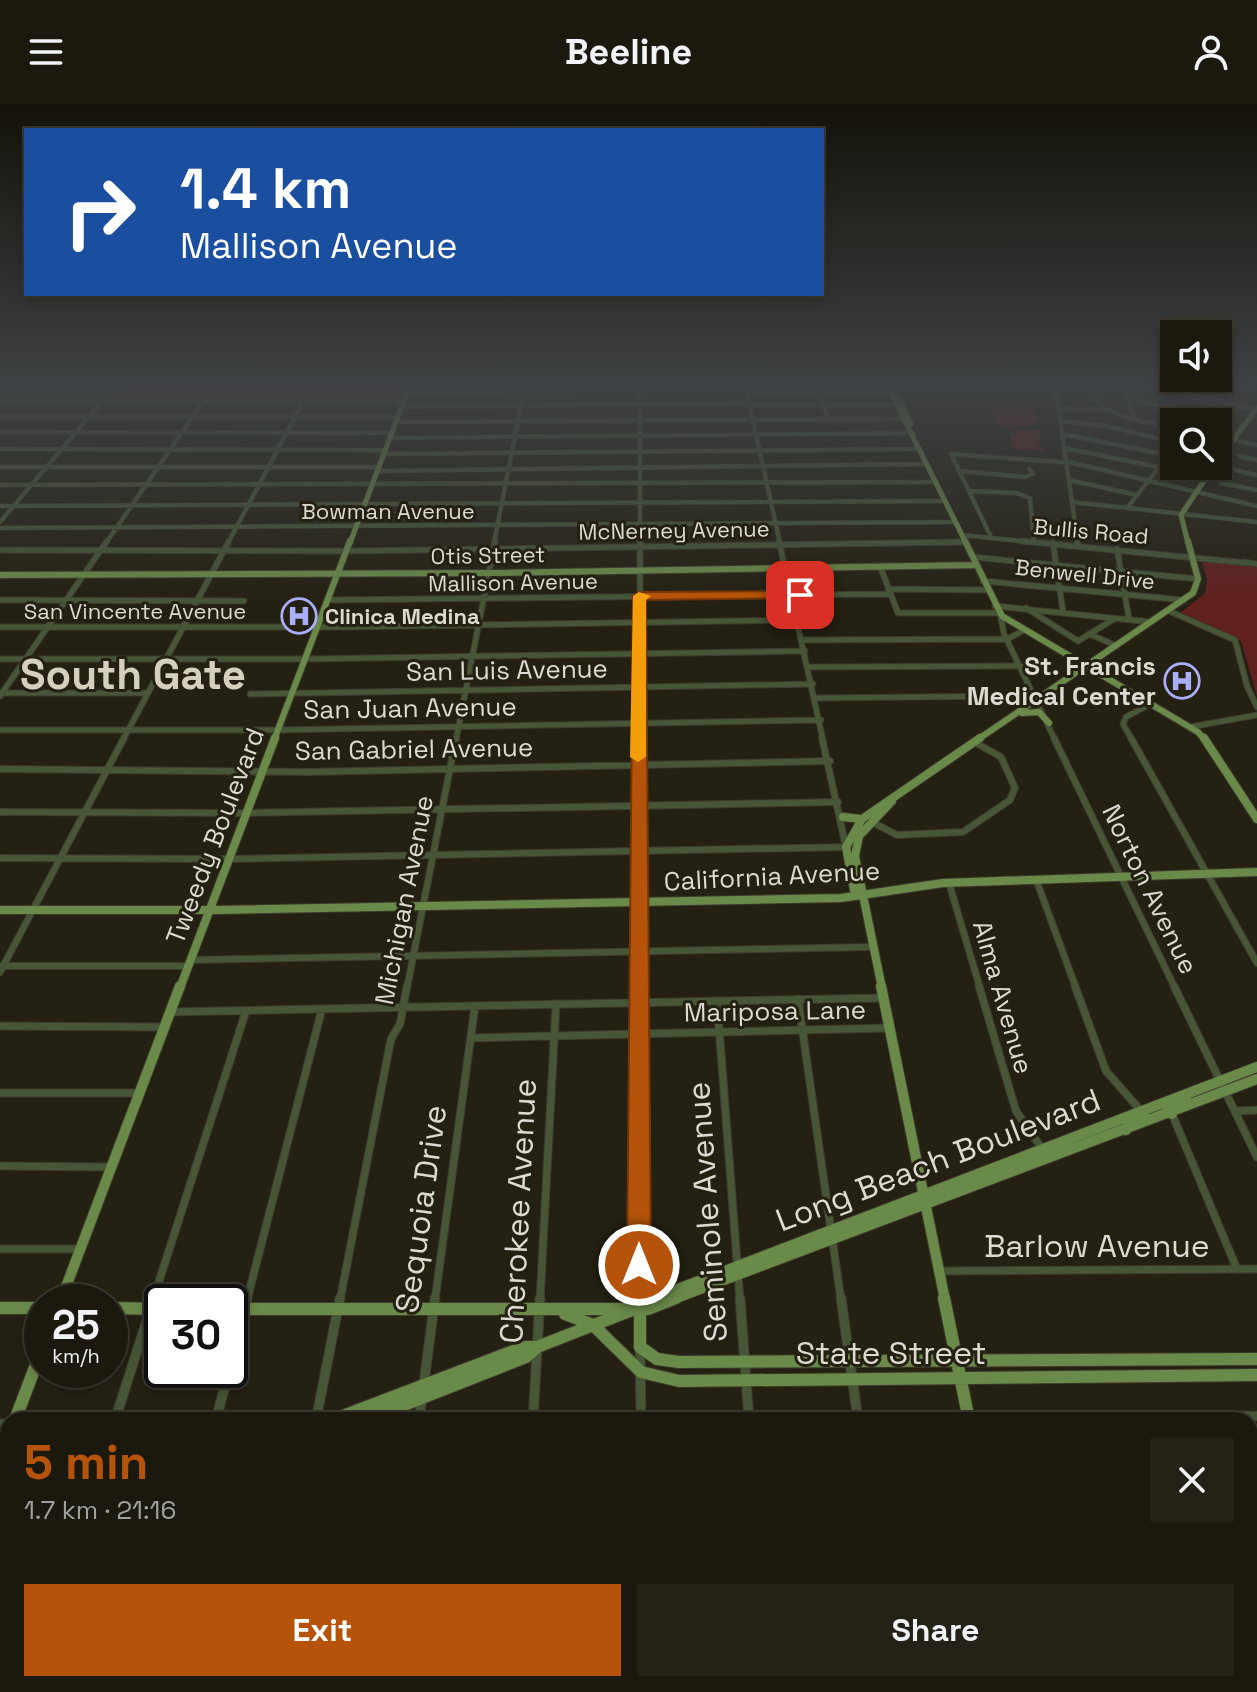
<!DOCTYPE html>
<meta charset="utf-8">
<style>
body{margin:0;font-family:"Space Grotesk",sans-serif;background:#242117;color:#f1f3f6;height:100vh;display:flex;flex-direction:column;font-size:30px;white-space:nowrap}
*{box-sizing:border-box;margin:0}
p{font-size:26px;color:#a0a09e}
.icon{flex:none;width:44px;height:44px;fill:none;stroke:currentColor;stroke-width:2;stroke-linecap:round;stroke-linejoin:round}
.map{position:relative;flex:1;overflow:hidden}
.drawer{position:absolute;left:0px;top:1308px;width:1258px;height:280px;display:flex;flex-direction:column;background:#1b180e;border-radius:24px 24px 0 0;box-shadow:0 4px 12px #0003,0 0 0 2px #39372e}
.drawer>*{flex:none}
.hud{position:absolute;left:24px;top:24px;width:800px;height:168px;border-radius:0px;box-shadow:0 4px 12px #0003,0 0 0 2px #39372e;background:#1a4fa0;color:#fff;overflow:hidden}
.fabs{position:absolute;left:1160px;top:216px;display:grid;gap:16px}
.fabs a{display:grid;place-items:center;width:72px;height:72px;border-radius:0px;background:#1b180e;box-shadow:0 4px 12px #0003,0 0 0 2px #39372e;font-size:40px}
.speed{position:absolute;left:24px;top:1180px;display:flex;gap:16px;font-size:40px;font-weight:700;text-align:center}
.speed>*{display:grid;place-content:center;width:104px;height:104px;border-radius:50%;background:#1b180e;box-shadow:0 4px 12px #0003,0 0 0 2px #39372e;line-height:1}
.speed small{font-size:20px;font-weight:400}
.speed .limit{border:4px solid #111;border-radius:12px;background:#fff;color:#111}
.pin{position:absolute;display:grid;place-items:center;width:68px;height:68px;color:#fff;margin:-34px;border-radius:16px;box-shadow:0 4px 12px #0006}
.me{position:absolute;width:88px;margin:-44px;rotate:0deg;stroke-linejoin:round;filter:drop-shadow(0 0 6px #0008)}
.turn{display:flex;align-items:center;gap:28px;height:168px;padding:0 24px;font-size:36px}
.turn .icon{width:104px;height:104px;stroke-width:2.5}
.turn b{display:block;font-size:56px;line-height:68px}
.round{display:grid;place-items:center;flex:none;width:84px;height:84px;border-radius:0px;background:#242117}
.summary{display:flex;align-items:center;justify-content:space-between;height:136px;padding:0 24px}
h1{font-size:48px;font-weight:600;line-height:60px;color:#b45309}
.primary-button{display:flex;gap:16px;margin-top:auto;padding:16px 24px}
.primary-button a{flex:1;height:92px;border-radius:0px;background:#b45309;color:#fff;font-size:32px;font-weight:600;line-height:92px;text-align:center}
.primary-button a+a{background:#242117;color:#f1f3f6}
header{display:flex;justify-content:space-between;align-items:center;height:104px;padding:0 24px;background:#1b180e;font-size:36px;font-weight:600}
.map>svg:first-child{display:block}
.green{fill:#60201e}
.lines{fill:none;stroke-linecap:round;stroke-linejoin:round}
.minor-far4-casing{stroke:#3e3a2d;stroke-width:5}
.minor-far3-casing{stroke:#3e3a2d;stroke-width:7}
.minor-far2-casing{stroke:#3e3a2d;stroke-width:8}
.minor-far1-casing{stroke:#3e3a2d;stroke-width:9}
.minor-casing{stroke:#3e3a2d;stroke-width:11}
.major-far4-casing{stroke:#3e3a2d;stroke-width:6}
.major-far3-casing{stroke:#3e3a2d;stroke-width:8}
.major-far2-casing{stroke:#3e3a2d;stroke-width:10}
.major-far1-casing{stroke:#3e3a2d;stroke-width:12}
.major-casing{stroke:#3e3a2d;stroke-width:14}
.minor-far4{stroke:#465637;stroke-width:4}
.minor-far3{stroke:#465637;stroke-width:5}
.minor-far2{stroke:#465637;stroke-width:6}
.minor-far1{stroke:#465637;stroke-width:7}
.minor{stroke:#465637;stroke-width:9}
.major-far4{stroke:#6a8a4a;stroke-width:5}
.major-far3{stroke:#6a8a4a;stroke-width:6}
.major-far2{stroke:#6a8a4a;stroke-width:8}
.major-far1{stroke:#6a8a4a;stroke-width:10}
.major{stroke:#6a8a4a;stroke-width:12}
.route{fill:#b45309;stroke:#753606;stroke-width:2}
.slow{fill:#f59e0b}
.labels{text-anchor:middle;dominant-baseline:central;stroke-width:6;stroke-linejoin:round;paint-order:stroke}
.far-street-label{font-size:22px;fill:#dcdad1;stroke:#242012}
.far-poi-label{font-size:22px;font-weight:bold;fill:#dcdad1;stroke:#242012;text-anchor:start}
.poi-label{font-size:26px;font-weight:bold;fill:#dcdad1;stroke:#242012;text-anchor:end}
.street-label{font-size:26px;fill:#dcdad1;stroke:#242012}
.near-street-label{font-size:32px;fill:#dcdad1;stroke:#242012}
.town-label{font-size:42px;font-weight:bold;fill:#d4d0bd;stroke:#242012}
</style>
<header><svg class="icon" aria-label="menu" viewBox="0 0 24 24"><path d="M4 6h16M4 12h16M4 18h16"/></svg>Beeline<svg class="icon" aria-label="person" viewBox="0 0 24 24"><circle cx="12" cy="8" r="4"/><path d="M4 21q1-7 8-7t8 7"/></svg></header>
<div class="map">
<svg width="1257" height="1588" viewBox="0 0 1257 1588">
<rect width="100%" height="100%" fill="#242012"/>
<path class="green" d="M 121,281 L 406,281 L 399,297 L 109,295 Z
M 991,304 L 1032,304 L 1039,316 L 1028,322 L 998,322 Z
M 1014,325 L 1040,326 L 1040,339 L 1037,339 L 1044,347 L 1012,344 L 1010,330 L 1017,331 Z
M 1202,457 L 1257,463 L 1257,592 L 1241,537 L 1180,509 L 1205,489 L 1207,476 Z"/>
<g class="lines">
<defs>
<path id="minor-far4" d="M 640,281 L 640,439
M 745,281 L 780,439
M 817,281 L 828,315
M 1055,281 L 1078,439
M 1086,281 C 1100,315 1142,317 1174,323
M 1098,281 L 1125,283 L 1133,313
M 0,283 L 114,283
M 746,288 L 896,288
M 407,289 L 746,285
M 1178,289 L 1257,306
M 1129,295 L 1204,311
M 0,297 L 403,298
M 749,301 L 902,301
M 401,303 L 749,299
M 1058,304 L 1107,306
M 0,313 L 397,313
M 1060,317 L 1105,322 L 1174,338
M 396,318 L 908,315
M 1198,318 L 1228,281
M 0,328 L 391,329
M 1062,330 L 1168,351
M 1218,333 L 1257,341
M 390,334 L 913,329
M 1064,344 L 1158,363
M 0,345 L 385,346
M 384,350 L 920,345
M 1239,352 L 1257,356
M 0,363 L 379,363
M 1230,365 L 1257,371
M 377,367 L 927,360
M 960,367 L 1025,373 L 1033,370 L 1029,365
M 1069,376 L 1137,391
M 1221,379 L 1257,386
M 0,381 L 936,378
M 970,387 L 1016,389 L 1030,394 L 1034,438
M 1072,398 L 1257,418
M 0,402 L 945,397
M 1128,403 L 1174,344
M 0,418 L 116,281
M 0,424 L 955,418
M 961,431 L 1042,439
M 991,433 L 951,350 L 1073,359 L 1257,402
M 106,439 L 203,298
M 228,439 L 303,298
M 494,439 L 525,281
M 903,439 L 965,438"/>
<path id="minor-far3" d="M 640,437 L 640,636
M 779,437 L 823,636
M 1021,437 L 1247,459
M 1077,437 L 1078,442
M 1053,439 L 1063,508
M 1117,445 L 1129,515
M 0,446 L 347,447 L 965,438
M 973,453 L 1198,475
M 1244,458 L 1257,460
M 880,462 L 898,509 L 1000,509 L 1004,530 L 1055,636
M 983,477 L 1183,496
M 888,485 L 987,486
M 0,496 L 244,497
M 328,496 L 890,490
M 995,502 L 1151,518
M 1026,504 L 1078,537 L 1114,515
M 1169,507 L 1235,536 L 1247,582 L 1257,603
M 0,523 L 344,523 L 799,516
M 1089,530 L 1117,542
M 1008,535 L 1022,527
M 803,536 L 1008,535
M 0,555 L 306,555 L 805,547
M 809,563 L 1021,562
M 0,589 L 148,589
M 250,590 L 813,580
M 0,592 L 107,437
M 816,594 L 1017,592 L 1038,596
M 1190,623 L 1257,611
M 0,626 L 278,626 L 821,616
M 123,636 L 229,437
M 456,636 L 495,437
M 1132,636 L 1123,620 L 1126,613 L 1150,600"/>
<path id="minor-far2" d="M 640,634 L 640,884
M 1054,634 L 1175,884
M 1131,634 L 1257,859
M 0,665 L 309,668 L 830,657
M 0,708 L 246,709 L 838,698
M 872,718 L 897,731 L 963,728 L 1010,696 L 1015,684 L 1001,653 L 976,639
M 0,754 L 229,755 L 846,743 L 822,634
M 1037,778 L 1076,884
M 949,779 L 980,884
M 191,856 L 871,843
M 0,862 L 188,862
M 0,868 L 124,634
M 407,884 L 456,634"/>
<path id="minor-far1" d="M 640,882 L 640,1196
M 979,882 L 1016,1007 L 1043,1046
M 1075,882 L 1106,967 L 1142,1008
M 1174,882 L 1257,1053
M 798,895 L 841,1196
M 717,897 L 740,1196
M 170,908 L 881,894
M 0,922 L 164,923
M 471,934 L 888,924
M 0,989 L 140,989
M 1235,1007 L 1257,1006
M 1172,1010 L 1237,1165
M 0,1062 L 111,1063
M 0,1145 L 80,1145
M 938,1167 L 1257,1165
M 153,1196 L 246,907
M 247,1196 L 322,905
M 340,1196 L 391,935 L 400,920 L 407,882
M 435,1196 L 475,902
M 540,1196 L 556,900"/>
<path id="minor" d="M 640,1194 L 640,1203
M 740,1194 L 749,1316
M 841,1194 L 858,1316
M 640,1244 L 641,1316
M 230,1261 L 247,1194
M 424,1279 L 435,1194
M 115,1316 L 154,1194
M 216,1316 L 229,1266
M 316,1316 L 340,1194
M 419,1316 L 422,1294
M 533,1316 L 540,1194
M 1024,1316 L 1257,1312
M 0,1320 L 8,1320
M 1250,1415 L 1257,1415
M 0,1546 L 8,1546
M 1250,1562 L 1257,1562
M 767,1580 L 767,1588
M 146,1588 L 148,1580
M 449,1588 L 450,1580"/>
<path id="major-far4" d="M 887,281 L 966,439
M 898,292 L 911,320
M 1218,357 L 1257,304
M 350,439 L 410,281
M 1188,439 L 1181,411 L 1214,362"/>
<path id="major-far3" d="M 965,437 L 1002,512 L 1198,628 L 1205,636
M 0,471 L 488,469 L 976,461
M 1017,592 L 1025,598 L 1025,605
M 1022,609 L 1039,608 L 1049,619
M 274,636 L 350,437
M 977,636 L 1193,489 L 1198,475 L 1188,437"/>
<path id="major-far2" d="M 1204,634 L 1257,715
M 843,713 L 861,715
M 861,792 L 854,786 L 846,743 L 862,715 L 980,634
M 0,806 L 218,806 L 841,794 L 943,779 L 1257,768
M 180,884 L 275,634
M 882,884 L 855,752 L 859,732 L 892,697"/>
<path id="major-far1" d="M 881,882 L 945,1196
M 1172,1010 L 1168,1003 L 1186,995
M 1126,1026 L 1128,1020 L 1144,1012 L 1142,1008
M 61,1196 L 180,882
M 649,1196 L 1257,963
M 671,1196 L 1257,975"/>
<path id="major" d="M 944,1194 L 969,1316
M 60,1198 L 61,1194
M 640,1203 L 640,1243 L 657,1255 L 679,1258 L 1257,1255
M 0,1204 L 42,1204
M 110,1204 L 162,1205
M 230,1205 L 648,1205 L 676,1194
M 565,1210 L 593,1221 L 641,1268 L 679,1277 L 1257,1271
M 15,1316 L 42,1245
M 332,1316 L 524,1243 L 536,1243
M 366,1316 L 526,1253 L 537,1243 L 640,1203 L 653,1194
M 0,1356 L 8,1334
M 0,1443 L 8,1440
M 0,1457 L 8,1454
M 1023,1580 L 1024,1588"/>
</defs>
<use href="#minor-far4" class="minor-far4-casing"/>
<use href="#minor-far3" class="minor-far3-casing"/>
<use href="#minor-far2" class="minor-far2-casing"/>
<use href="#minor-far1" class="minor-far1-casing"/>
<use href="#minor" class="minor-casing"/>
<use href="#major-far4" class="major-far4-casing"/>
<use href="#major-far3" class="major-far3-casing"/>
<use href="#major-far2" class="major-far2-casing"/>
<use href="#major-far1" class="major-far1-casing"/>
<use href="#major" class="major-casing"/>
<use href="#minor-far4" class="minor-far4"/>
<use href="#minor-far3" class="minor-far3"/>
<use href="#minor-far2" class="minor-far2"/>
<use href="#minor-far1" class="minor-far1"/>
<use href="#minor" class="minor"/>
<use href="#major-far4" class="major-far4"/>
<use href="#major-far3" class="major-far3"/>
<use href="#major-far2" class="major-far2"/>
<use href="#major-far1" class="major-far1"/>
<use href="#major" class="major"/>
</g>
<linearGradient id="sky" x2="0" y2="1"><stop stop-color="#14120a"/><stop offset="0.56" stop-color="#3f4244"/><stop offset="1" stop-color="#3f4244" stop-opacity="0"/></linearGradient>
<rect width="1257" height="503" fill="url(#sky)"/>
<path class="route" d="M 800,487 L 807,491 L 805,494 L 646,496 L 651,1161 L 648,1169 L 639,1173 L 631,1169 L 627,1161 L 633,492 L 639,488 Z"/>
<path class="slow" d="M 639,488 L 651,492 L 646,496 L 646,653 L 638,658 L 630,653 L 633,492 Z"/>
<defs>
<symbol id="hospital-ring" viewBox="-11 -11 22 22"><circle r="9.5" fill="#242012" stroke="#aaaffb" stroke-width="1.5"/><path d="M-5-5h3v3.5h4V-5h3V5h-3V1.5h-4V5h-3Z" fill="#aaaffb"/></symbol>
</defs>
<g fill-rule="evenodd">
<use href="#hospital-ring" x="279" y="492" width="40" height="40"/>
<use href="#hospital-ring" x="1162" y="557" width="40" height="40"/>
</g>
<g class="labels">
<g class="far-street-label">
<text x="388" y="407">Bowman Avenue</text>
<text transform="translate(674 426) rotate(-1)">McNerney Avenue</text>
<text transform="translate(1091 427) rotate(5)">Bullis Road</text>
<text transform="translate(488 451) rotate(-1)">Otis Street</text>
<text transform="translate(1085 470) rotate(6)">Benwell Drive</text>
<text transform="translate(513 478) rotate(-1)">Mallison Avenue</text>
<text x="135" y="507">San Vincente Avenue</text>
</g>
<g class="far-poi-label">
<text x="325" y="512">Clinica Medina</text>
</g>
<g class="poi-label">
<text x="1156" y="562">St. Francis<tspan x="1156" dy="30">Medical Center</tspan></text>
</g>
<g class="street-label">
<text transform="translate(507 566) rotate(-1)">San Luis Avenue</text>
<text transform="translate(410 604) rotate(-1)">San Juan Avenue</text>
<text transform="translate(414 645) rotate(-1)">San Gabriel Avenue</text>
<text transform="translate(215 732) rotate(-69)">Tweedy Boulevard</text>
<text transform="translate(772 772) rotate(-3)">California Avenue</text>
<text transform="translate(1150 785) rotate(64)">Norton Avenue</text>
<text transform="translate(404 796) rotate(-79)">Michigan Avenue</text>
<text transform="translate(1003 893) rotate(74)">Alma Avenue</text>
<text transform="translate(775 907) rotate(-1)">Mariposa Lane</text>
</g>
<g class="near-street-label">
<text transform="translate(938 1056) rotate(-21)">Long Beach Boulevard</text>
<text transform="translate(421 1105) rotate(-82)">Sequoia Drive</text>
<text transform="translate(518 1107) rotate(-87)">Cherokee Avenue</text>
<text transform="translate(707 1108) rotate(-94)">Seminole Avenue</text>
<text x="1097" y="1142">Barlow Avenue</text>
<text x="891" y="1249">State Street</text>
</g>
<g class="town-label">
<text x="133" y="570">South Gate</text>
</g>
</g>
</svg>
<div class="fabs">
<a><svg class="icon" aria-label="sound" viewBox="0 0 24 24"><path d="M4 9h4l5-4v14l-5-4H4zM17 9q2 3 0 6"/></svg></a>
<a><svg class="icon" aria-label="search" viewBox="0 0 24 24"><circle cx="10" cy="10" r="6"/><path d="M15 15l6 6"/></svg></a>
</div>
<div class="speed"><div>25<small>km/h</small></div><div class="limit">30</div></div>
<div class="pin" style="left:800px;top:491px;background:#d93025"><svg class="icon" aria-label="arrive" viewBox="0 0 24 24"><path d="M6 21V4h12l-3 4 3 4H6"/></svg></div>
<svg class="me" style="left:639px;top:1161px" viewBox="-20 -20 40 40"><circle r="17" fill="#b45309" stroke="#fff" stroke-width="3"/><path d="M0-11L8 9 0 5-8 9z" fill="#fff"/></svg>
<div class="hud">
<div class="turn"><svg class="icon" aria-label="right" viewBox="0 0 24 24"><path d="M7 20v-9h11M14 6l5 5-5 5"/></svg><div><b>1.4 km</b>Mallison Avenue</div></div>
</div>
<section class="drawer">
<div class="summary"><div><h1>5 min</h1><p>1.7 km · 21:16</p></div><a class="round"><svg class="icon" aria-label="close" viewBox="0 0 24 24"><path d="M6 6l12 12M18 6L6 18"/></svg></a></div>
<div class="primary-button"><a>Exit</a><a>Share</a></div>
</section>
</div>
